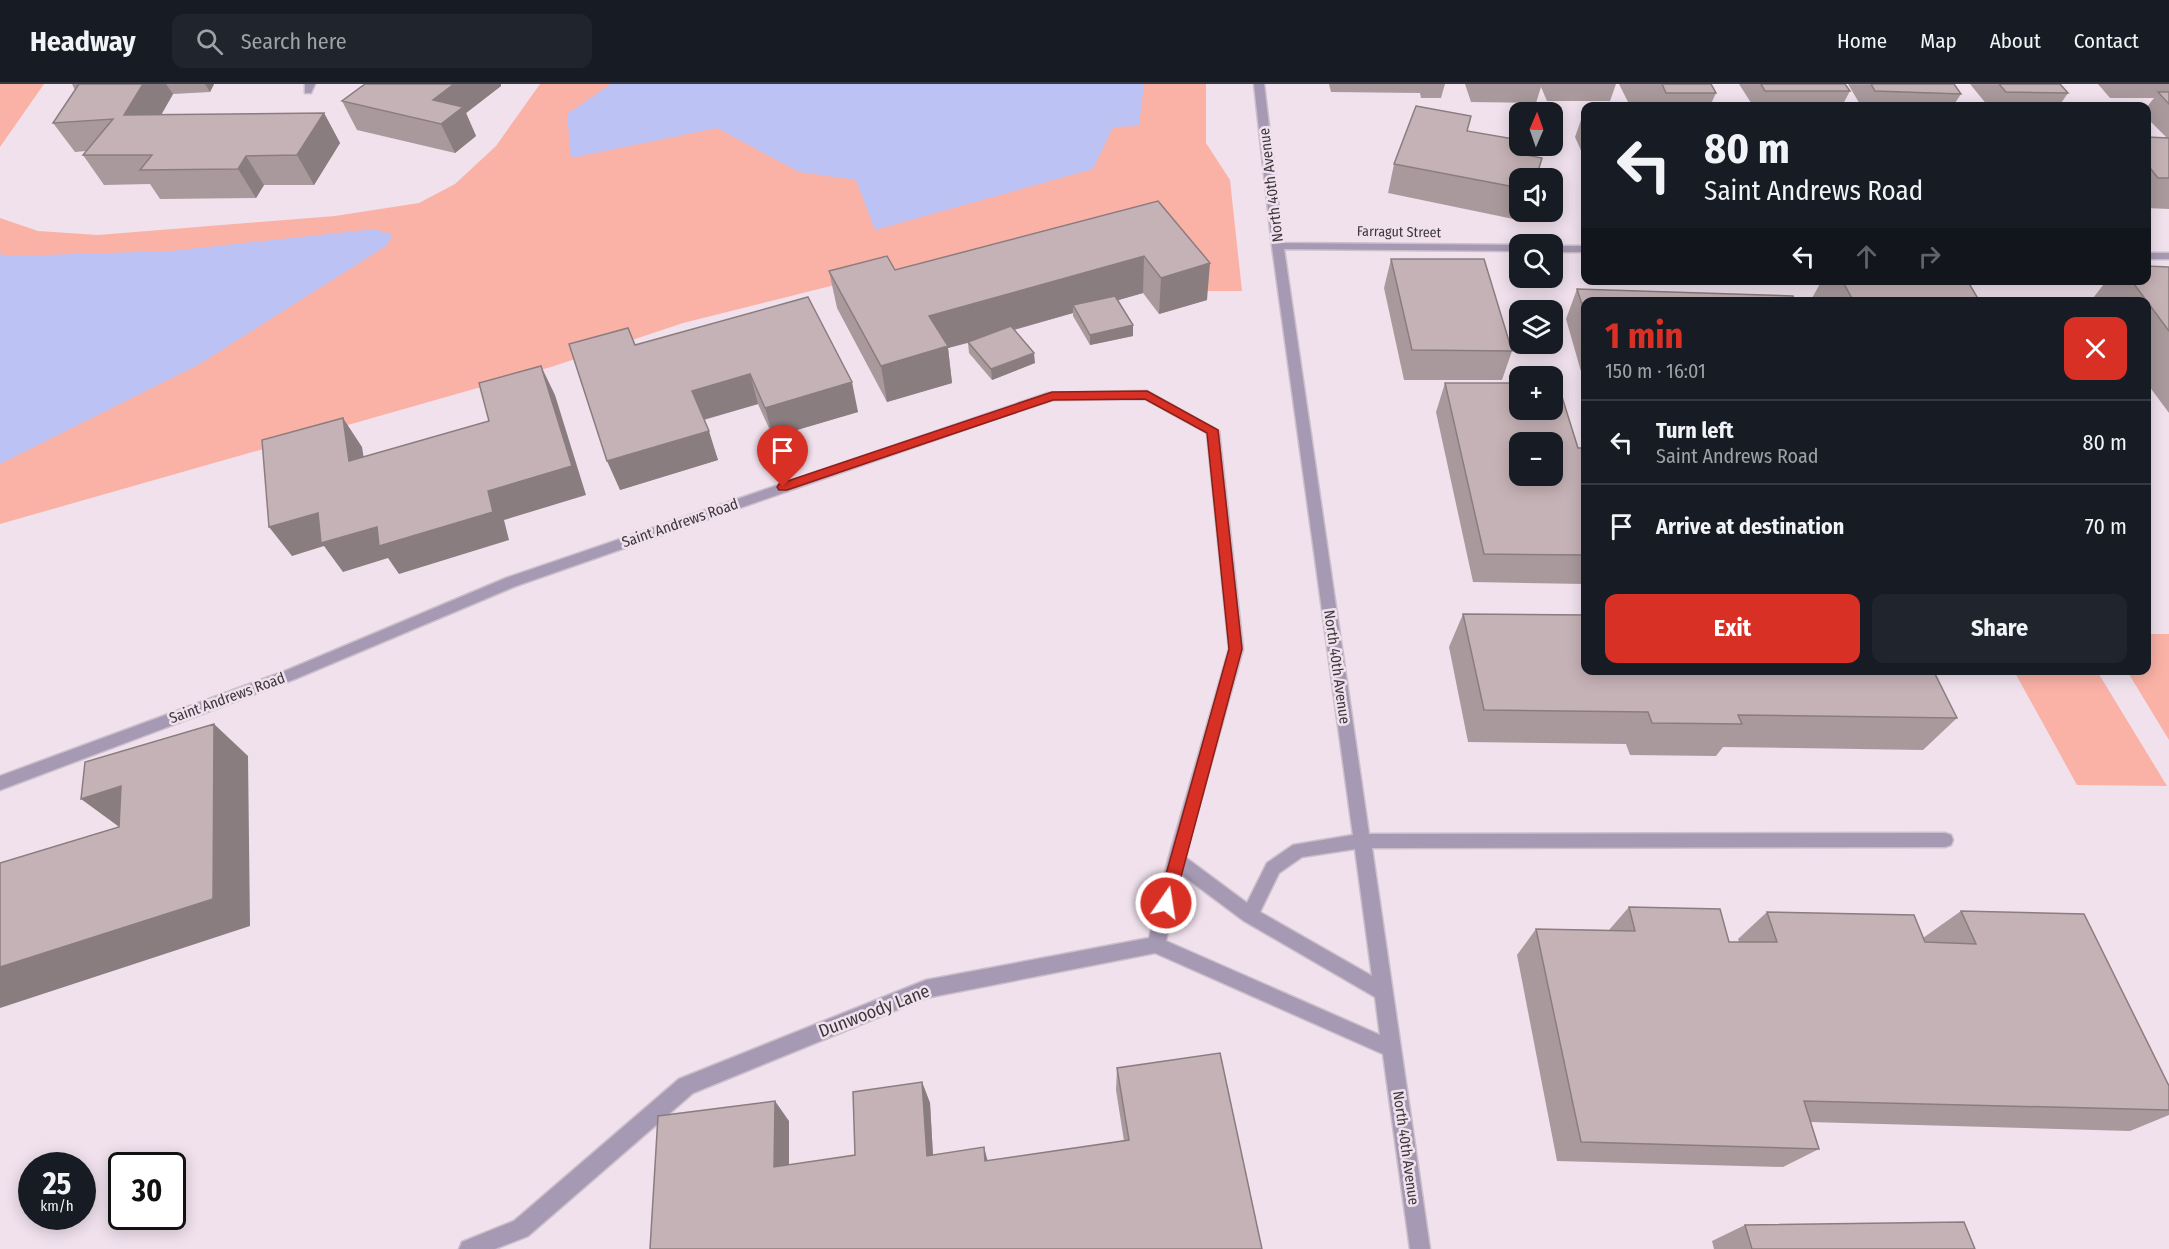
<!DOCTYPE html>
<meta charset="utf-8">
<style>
body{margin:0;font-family:"Fira Sans Condensed",sans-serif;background:#20242c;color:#f1f3f6;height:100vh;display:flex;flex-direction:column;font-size:22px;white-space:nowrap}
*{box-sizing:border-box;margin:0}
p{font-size:20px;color:#9ea1a6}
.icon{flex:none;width:33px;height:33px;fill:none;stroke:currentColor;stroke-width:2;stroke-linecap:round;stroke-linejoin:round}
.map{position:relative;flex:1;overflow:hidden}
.panel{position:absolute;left:1581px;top:213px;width:570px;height:378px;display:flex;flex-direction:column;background:#171b24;border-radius:12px;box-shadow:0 3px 15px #0003}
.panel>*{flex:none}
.guide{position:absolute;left:1581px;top:18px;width:570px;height:183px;border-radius:12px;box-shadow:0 3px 15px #0003;background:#171b24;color:#f1f3f6;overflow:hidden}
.needle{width:39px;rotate:2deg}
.tools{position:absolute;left:1509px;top:18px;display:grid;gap:12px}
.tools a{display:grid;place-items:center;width:54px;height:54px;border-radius:12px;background:#171b24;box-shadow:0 3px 15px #0003;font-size:30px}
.speed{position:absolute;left:18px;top:1068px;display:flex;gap:12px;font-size:30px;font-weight:700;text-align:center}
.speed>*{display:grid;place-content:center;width:78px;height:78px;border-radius:50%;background:#171b24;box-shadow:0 3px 15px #0003;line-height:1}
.speed small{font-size:15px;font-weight:400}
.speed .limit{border:3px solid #111;border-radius:9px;background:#fff;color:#111}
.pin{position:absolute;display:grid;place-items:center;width:51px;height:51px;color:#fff;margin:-62px -26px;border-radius:50% 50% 50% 0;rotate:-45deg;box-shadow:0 0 6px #0007}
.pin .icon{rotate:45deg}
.me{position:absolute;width:66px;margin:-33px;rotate:13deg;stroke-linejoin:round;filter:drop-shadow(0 0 4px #0008)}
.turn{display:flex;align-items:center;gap:21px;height:126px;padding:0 24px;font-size:27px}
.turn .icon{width:78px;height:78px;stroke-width:2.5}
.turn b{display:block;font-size:42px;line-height:51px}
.lanes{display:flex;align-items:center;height:57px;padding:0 24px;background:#0003;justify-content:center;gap:30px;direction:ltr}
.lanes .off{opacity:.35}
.round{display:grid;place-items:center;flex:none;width:63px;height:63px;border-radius:12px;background:#20242c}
.head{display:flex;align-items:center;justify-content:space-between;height:102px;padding:0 24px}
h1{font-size:36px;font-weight:700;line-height:45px;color:#d93025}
.action{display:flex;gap:12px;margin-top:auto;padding:12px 24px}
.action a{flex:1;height:69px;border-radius:12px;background:#d93025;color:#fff;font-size:24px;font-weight:700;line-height:69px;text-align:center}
.action a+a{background:#20242c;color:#f1f3f6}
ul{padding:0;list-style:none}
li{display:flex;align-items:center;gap:18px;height:84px;padding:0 24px;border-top:2px solid #363941}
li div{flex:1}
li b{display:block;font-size:22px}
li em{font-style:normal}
header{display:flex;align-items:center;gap:36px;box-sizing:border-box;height:84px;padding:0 30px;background:#171b24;border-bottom:2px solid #363941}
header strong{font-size:28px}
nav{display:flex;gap:33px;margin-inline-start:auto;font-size:21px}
.search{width:420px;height:54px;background:#20242c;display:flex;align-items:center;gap:15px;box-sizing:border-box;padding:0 21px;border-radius:12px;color:#9ea1a6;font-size:22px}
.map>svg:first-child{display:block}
.green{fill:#fab2a6}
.water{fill:#bcc2f4}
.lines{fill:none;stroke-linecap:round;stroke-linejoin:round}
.street-casing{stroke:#ccbfca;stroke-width:3}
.street{fill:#a699b3;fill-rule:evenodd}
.wall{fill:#a9999d}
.shaded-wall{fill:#8a7d7f}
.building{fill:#c5b2b6;stroke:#8a7d7f;stroke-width:1.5;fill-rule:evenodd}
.route{fill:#d93025;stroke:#8d1f18;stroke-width:1.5}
.labels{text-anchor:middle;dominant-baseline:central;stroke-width:5;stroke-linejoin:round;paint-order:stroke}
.far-street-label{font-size:14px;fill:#3d373c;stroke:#f0e1ed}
.street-label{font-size:15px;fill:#3d373c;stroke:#f0e1ed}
.near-street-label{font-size:18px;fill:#3d373c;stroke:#f0e1ed}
</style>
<header>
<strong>Headway</strong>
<div class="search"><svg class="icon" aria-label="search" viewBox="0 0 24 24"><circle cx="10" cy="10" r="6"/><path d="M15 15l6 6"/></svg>Search here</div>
<nav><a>Home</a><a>Map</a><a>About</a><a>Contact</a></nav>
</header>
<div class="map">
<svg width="2169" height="1165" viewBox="0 0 2169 1165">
<rect width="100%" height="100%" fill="#f0e1ed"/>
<path class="green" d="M 0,0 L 44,0 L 0,63 Z
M 540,0 L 1206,0 L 1206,59 L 1230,96 L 1242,207 L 1208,207 L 1137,125 L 683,239 L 551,283 L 0,440 L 0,134 L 38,147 L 98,151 L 335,132 L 419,119 L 455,100 L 496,62 Z
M 2147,550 L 2169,550 L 2169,656 L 2127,587 L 2146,586 Z
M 2014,587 L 2097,587 L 2167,702 L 2077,701 Z"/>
<path class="water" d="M 611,0 L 1144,0 L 1139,42 L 1113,43 L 1093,85 L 875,146 L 856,96 L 799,88 L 717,44 L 571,74 L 567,30 Z
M 375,145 L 393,151 L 386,162 L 198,281 L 0,380 L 0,170 L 10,172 L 170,167 Z"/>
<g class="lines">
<defs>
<path id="street" d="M 305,0 L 315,0 L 311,9 L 305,9 Z
M 1254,0 L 1264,0 L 1283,159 L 1520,161 L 1520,167 L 1284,165 L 1369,750 L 1945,749 L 1951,751 L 1953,756 L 1951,761 L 1945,763 L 1372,764 L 1430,1165 L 1410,1165 L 1383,970 L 1155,869 L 926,914 L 693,1009 L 528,1152 L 495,1165 L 459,1165 L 462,1158 L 514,1137 L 679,995 L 926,896 L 1149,854 L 1168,776 L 1229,565 L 1207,349 L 1145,315 L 1053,316 L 992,336 L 516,502 L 295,595 L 0,706 L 0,692 L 285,587 L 506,494 L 1048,309 L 1147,307 L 1219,347 L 1243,565 L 1185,773 L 1247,819 L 1267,779 L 1293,761 L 1353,751 L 1272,162 ZM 1355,765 L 1372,892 L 1260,828 L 1279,789 L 1302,773 ZM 1181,790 L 1244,837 L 1375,913 L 1380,951 L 1166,857 Z
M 1552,162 L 1586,162 L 1586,168 L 1552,168 Z
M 2146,169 L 2169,169 L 2169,175 L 2146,175 Z"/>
</defs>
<use href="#street" class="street-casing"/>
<use href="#street" class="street"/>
</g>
<path class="wall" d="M 72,0 L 214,0 L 210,8 L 173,10 L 161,31 L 324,29 L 340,59 L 314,101 L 264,101 L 256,114 L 160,115 L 150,100 L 104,101 L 83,71 L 86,67 L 75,68 L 53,39 L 75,6 Z
M 365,0 L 501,0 L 501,2 L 466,29 L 476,52 L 455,69 L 357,46 L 342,17 Z
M 1329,0 L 1445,0 L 1441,14 L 1421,14 L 1420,9 L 1331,8 Z
M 1465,0 L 1616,0 L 1610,17 L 1547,17 L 1541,3 L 1536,19 L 1471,18 Z
M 1619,0 L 1711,0 L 1716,9 L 1710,22 L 1655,22 L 1653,20 L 1629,20 Z
M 1739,0 L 1845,0 L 1850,7 L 1842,22 L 1753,22 Z
M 1848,0 L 1954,0 L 1961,10 L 1953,22 L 1861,22 Z
M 1970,0 L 2060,0 L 2068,9 L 2059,22 L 1988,22 Z
M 2098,0 L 2169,0 L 2169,125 L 2146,124 L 2146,53 L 2166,53 L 2146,33 L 2146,24 L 2154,14 L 2110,14 Z
M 1471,32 L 1467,47 L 1517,69 L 1520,94 L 1520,128 L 1526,128 L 1523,137 L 1388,109 L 1394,80 Z
M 1582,33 L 1586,33 L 1586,78 L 1575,53 Z
M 1158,117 L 1207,216 L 1159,230 L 1143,209 L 1118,216 L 1133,252 L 1090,261 L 1073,232 L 1073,229 L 1014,246 L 1035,279 L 992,296 L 969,269 L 968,259 L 948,264 L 952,299 L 887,318 L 837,224 L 829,187 L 895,186 Z
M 1391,175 L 1512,267 L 1502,296 L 1404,296 L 1384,204 Z
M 2169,183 L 2169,329 L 2146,298 L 2146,218 L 2090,218 L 2107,196 L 2146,196 Z
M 1822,196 L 1967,196 L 1980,218 L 1812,218 L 1811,216 Z
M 1577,205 L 1586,218 L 1586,305 L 1566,235 Z
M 808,213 L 858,328 L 773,353 L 758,320 L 704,336 L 718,376 L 620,406 L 635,261 Z
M 1445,299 L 1578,364 L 1586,364 L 1586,500 L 1473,498 L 1436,328 Z
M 1463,530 L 1957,634 L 1923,666 L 1723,663 L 1716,672 L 1630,671 L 1626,660 L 1468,658 L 1449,563 Z
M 1629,823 L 1729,858 L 1739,858 L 1738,855 L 1767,828 L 1923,854 L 1961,827 L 2169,1002 L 2169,1031 L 2130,1047 L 1810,1038 L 1819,1065 L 1783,1083 L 1557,1077 L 1517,871 L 1536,845 L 1609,846 Z
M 1117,984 L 1262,1165 L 650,1165 L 789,1037 L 789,1081 L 855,1071 L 922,998 L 930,1019 L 933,1071 L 988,1077 L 1124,1057 L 1116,1006 Z
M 1745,1141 L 1975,1165 L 1714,1165 L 1712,1157 Z"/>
<path class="shaded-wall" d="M 143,0 L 166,0 L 173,10 L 144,61 L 124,31 Z
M 205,0 L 214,0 L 210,8 Z
M 454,0 L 501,0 L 501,2 L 466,29 L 476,52 L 455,69 L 441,40 L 433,16 Z
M 324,29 L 340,59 L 314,101 L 297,71 Z
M 246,72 L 264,101 L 256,114 L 238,85 Z
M 1144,172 L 1143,209 L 1077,228 L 1073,221 L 1073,229 L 948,264 L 952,299 L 887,318 L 881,282 L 929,232 Z
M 1210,179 L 1207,216 L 1159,230 L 1161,194 Z
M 1133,241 L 1133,252 L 1090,261 L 1090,251 Z
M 1034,269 L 1035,279 L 992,296 L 991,285 Z
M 541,282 L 555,311 L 586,411 L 504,436 L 509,456 L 399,490 L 388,474 L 343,488 L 324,462 L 292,472 L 269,443 L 318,429 L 488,407 Z
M 750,290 L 758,320 L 702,336 L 692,307 Z
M 852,298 L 858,328 L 773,353 L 765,324 Z
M 343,334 L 362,363 L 369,406 L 349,377 Z
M 709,347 L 718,376 L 620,406 L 607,377 Z
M 214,640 L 248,672 L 250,842 L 0,924 L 0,883 Z
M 121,702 L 122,745 L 81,715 Z
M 922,998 L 930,1019 L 934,1090 L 927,1072 Z
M 775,1017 L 789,1037 L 789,1101 L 774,1083 Z
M 984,1063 L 989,1082 L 985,1077 Z"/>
<path class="building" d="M 79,0 L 143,0 L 124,31 L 324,29 L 297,71 L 246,72 L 238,85 L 140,86 L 152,71 L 83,71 L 113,35 L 53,39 Z
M 365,0 L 454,0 L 433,16 L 463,23 L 441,40 L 342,17 Z
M 1662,0 L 1711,0 L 1716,9 L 1666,9 Z
M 1761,0 L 1845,0 L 1850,7 L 1765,7 Z
M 1871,0 L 1954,0 L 1961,10 L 1875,7 Z
M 1999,0 L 2060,0 L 2068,9 L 2006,8 Z
M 2158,8 L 2169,8 L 2169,20 Z
M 1416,22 L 1471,32 L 1467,47 L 1520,56 L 1517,69 L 1542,74 L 1536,94 L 1520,94 L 1520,104 L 1394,80 Z
M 1582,33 L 1586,33 L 1586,40 Z
M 2146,53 L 2169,54 L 2169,94 L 2158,94 L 2146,79 Z
M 1158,117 L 1210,179 L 1161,194 L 1144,172 L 929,232 L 948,262 L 881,282 L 829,187 L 887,172 L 895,186 Z
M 1391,175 L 1484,175 L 1512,267 L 1412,266 Z
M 2146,182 L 2169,183 L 2169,247 L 2131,196 L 2146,196 Z
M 1842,196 L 1967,196 L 1980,218 L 1854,218 Z
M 1577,205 L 1793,212 L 1795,218 L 1586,218 L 1586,233 Z
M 1115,212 L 1133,241 L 1090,251 L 1073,221 Z
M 808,213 L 852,298 L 765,324 L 750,290 L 692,307 L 709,347 L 607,377 L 569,260 L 628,244 L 635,261 Z
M 1011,242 L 1034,269 L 991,285 L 968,258 Z
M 541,282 L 572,382 L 488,407 L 493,428 L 379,462 L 377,443 L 321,459 L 318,429 L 269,443 L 262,356 L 343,334 L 349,377 L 489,337 L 479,299 Z
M 1445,299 L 1520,299 L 1520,326 L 1552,326 L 1552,300 L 1558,300 L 1578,364 L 1586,364 L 1586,471 L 1484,470 ZM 1520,358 L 1552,358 L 1552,392 L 1520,392 Z
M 1463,530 L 1586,531 L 1586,586 L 1933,586 L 1957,634 L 1738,631 L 1742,640 L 1652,639 L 1648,628 L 1484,626 Z
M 214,640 L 213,815 L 0,883 L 0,779 L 119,743 L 121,702 L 81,715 L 85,678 Z
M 1629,823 L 1720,825 L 1729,858 L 1777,858 L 1767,828 L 1914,831 L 1925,858 L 1976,860 L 1961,827 L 2084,830 L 2169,1002 L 2169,1026 L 1804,1017 L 1819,1065 L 1581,1058 L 1536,845 L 1635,847 Z
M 1220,969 L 1262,1165 L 650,1165 L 658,1032 L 775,1017 L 774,1083 L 855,1071 L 853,1008 L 922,998 L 927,1072 L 984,1063 L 985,1077 L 1129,1056 L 1117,984 Z
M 1964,1138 L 1975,1165 L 1752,1165 L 1745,1141 Z"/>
<path class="route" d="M 1147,307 L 1218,346 L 1242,565 L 1174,819 L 1171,824 L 1166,826 L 1160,824 L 1158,819 L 1229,565 L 1207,349 L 1145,315 L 1053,316 L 787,406 L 779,406 L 777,403 L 779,400 L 1052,308 Z"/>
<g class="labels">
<g class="far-street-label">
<text transform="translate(1399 148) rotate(1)">Farragut Street</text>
</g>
<g class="street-label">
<text transform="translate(1271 101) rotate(-97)">North 40th Avenue</text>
<text transform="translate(680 439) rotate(-19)">Saint Andrews Road</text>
<text transform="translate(1337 583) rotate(82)">North 40th Avenue</text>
<text transform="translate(227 614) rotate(-20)">Saint Andrews Road</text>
<text transform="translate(1406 1064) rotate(82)">North 40th Avenue</text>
</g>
<g class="near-street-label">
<text transform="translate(874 927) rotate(-21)">Dunwoody Lane</text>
</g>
</g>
</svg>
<div class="tools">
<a><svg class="needle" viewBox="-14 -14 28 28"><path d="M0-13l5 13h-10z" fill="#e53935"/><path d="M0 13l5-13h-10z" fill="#9ea1a6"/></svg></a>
<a><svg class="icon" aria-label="sound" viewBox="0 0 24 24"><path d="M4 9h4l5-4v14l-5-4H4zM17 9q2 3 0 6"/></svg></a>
<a><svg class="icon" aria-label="search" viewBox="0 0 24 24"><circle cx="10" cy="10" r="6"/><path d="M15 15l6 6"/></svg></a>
<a><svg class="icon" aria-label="layers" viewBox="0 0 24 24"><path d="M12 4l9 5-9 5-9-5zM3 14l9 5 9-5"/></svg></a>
<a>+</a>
<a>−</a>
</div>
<div class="speed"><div>25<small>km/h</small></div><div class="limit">30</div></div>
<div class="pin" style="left:783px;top:403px;background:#d93025"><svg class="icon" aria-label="arrive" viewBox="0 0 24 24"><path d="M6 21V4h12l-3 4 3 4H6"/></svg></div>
<svg class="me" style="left:1166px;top:819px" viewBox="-20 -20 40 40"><circle r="17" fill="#d93025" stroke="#fff" stroke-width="3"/><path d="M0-11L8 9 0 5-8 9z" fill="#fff"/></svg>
<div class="guide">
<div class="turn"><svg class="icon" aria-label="left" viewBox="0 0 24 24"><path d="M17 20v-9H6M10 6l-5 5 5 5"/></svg><div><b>80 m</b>Saint Andrews Road</div></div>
<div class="lanes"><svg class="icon" aria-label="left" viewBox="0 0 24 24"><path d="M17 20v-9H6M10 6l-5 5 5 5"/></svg><svg class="icon off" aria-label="ahead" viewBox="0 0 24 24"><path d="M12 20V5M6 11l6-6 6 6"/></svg><svg class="icon off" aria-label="right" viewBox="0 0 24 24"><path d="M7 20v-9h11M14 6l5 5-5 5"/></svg></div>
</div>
<section class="panel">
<div class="head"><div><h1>1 min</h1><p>150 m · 16:01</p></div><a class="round" style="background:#d93025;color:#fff"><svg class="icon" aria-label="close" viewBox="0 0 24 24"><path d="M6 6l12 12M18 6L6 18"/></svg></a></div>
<ul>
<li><svg class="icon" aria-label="left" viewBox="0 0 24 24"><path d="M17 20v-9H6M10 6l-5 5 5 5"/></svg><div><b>Turn left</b><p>Saint Andrews Road</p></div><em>80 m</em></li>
<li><svg class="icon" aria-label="arrive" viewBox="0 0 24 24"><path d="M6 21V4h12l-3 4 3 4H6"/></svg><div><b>Arrive at destination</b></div><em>70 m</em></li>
</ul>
<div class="action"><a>Exit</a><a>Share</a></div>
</section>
</div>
